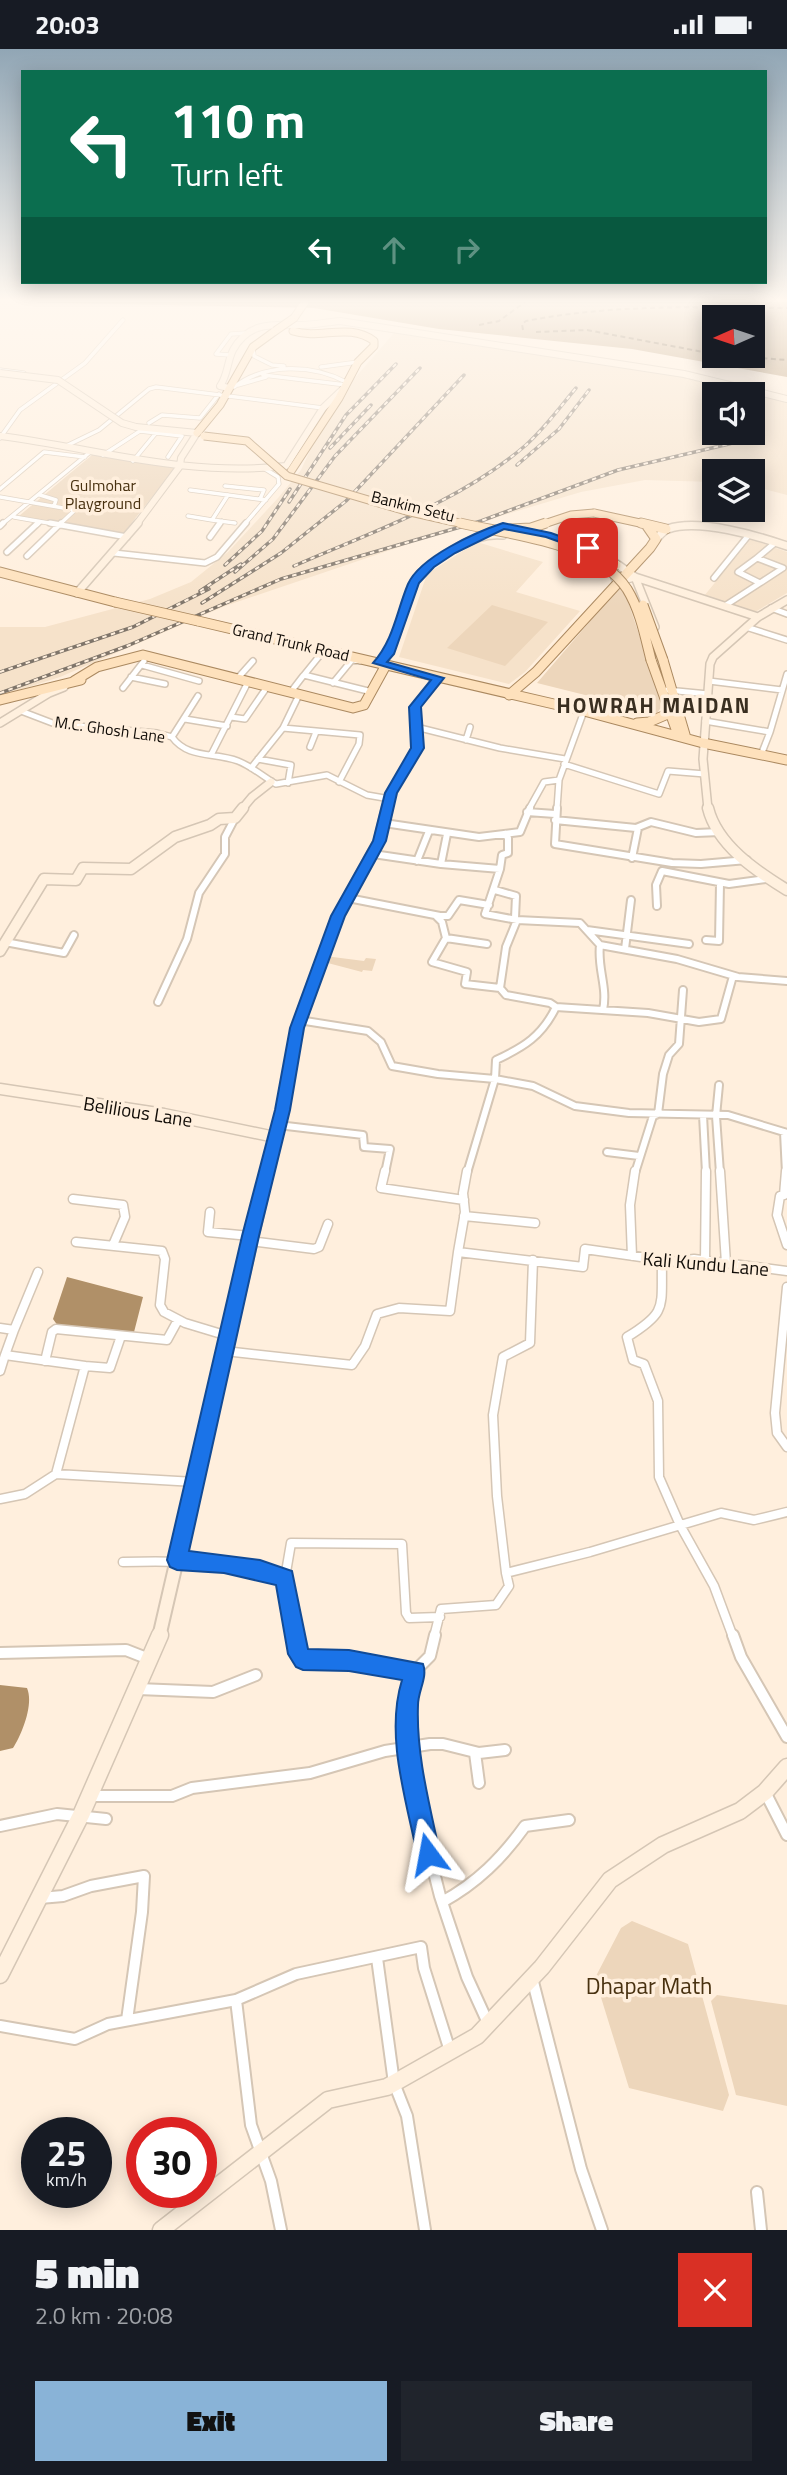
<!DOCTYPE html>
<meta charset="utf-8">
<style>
body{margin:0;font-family:"Titillium Web",sans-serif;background:#20242c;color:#f1f3f6;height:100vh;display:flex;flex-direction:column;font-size:26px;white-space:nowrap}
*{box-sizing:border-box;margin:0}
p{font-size:23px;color:#9ea1a6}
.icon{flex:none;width:38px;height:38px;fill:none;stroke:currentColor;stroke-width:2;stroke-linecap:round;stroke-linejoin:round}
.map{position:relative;height:2181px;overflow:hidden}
.details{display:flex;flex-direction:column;background:#171b24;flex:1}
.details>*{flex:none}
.guide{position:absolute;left:21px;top:21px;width:746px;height:214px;border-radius:0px;box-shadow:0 4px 18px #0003;background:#0b6e4f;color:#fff;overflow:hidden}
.needle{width:46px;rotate:267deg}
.fabs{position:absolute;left:702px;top:256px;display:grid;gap:14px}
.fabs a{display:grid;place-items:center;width:63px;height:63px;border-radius:0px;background:#171b24;box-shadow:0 4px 18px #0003;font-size:35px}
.speed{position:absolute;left:21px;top:2068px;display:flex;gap:14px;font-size:35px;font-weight:700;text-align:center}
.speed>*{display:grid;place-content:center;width:91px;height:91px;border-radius:50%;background:#171b24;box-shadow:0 4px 18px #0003;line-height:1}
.speed small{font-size:18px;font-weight:400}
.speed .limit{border:10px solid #d22;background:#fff;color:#111}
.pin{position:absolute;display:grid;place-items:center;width:60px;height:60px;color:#fff;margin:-30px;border-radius:14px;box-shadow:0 4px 10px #0006}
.me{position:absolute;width:77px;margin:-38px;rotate:347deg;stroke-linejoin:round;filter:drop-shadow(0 0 5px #0008)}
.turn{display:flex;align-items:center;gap:24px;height:147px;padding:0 35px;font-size:32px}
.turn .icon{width:91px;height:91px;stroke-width:2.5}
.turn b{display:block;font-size:49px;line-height:60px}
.lanes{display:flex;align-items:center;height:66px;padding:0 35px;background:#0003;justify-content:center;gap:35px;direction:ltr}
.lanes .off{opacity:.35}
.round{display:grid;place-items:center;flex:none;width:74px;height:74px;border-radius:0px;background:#20242c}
.headline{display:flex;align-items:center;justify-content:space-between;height:119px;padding:0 35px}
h1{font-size:42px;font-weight:800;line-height:52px}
.cta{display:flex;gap:14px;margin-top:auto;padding:14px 35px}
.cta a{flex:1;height:80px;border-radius:0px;background:#89b3d7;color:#111;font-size:28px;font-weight:800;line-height:80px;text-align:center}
.cta a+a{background:#20242c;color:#f1f3f6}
.status{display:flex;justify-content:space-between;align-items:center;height:49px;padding:0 35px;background:#171b24;direction:ltr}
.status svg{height:19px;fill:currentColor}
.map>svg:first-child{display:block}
.built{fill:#f6e2ca;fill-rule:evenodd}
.green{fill:#edd6bb}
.water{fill:#b09068;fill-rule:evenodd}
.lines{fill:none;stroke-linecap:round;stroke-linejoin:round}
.ferry{stroke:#493110;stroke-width:2;stroke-dasharray:5 3.5;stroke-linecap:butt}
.street-far4-casing{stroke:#d5c6b5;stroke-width:5}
.street-far3-casing{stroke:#d5c6b5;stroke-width:8}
.street-far2-casing{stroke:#d5c6b5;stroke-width:10}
.street-far1-casing{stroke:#d5c6b5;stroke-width:11}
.street-casing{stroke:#d5c6b5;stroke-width:14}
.secondary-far4-casing{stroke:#d5c6b5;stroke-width:8}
.secondary-far3-casing{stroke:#d5c6b5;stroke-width:10}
.secondary-far2-casing{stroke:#d5c6b5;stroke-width:13}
.secondary-far1-casing{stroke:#d5c6b5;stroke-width:16}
.secondary-casing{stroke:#d5c6b5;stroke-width:19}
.primary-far1-casing{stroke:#ab8960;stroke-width:9}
.primary-casing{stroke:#ab8960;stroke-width:11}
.street-far4{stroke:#fff;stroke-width:3.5}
.street-far3{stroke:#fff;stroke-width:5}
.street-far2{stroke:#fff;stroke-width:6}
.street-far1{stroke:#fff;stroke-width:8}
.street{stroke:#fff;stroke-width:10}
.secondary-far4{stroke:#fff0de;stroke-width:6}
.secondary-far3{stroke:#fff0de;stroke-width:7}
.secondary-far2{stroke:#fff0de;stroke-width:10}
.secondary-far1{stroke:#fff0de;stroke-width:12}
.secondary{stroke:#fff0de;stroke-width:16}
.primary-far1{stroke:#fee1bc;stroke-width:7}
.primary{stroke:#fee1bc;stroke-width:9}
.rail-casing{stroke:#7f756a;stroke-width:3.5}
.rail{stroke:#ffefdd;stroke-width:2;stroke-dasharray:4.5;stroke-linecap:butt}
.secondary-bridge-casing{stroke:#d5c6b5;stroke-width:8;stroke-linecap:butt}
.primary-bridge-far1-casing{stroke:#ab8960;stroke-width:9;stroke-linecap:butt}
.primary-bridge-casing{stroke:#ab8960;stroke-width:11;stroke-linecap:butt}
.secondary-bridge{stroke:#fff0de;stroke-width:6}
.primary-bridge-far1{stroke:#fee1bc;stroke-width:7}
.primary-bridge{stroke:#fee1bc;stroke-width:9}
.route{fill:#1a73e8;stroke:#114b97;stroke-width:2}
.labels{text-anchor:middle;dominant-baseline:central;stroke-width:7;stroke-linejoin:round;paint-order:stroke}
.far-park-label{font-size:16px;fill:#483110;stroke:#ffefdd}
.far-street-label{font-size:16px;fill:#110c07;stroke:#ffefdd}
.street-label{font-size:19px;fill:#110c07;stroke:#ffefdd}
.far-district-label{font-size:21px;font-weight:bold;letter-spacing:2px;fill:#392e20;stroke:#ffefdd}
.near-park-label{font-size:23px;fill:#483110;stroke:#ffefdd}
</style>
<div class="status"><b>20:03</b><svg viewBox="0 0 49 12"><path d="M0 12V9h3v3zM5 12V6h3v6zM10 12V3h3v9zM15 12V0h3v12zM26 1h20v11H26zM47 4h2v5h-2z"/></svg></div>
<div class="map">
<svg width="787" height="2181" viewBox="0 0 787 2181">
<rect width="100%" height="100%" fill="#ffefdd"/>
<path class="built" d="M 394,284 L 708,332 L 787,351 L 787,446 L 753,437 L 752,422 L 714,422 L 714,433 L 645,431 L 581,443 L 420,491 L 225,557 L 60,628 L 0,647 L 0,578 L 45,578 L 150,550 L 191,533 L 228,503 L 278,449 L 301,421 L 313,395 L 353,331 ZM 714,345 L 752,345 L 752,383 L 714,383 Z
M 751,490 L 787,503 L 787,544 L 755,563 L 704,547 Z
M 477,493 L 543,513 L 516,543 L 580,562 L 525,623 L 509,635 L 399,608 L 427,525 Z"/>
<path class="green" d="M 92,406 L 176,418 L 122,486 L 19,467 Z
M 622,535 L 663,656 L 657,664 L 537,634 Z
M 492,556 L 548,573 L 505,617 L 447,599 Z
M 325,907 L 364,912 L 366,909 L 376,910 L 372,922 L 363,921 L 362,923 L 324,913 Z
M 632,1872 L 688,1895 L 729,2046 L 723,2062 L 629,2039 L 595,1929 L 621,1879 Z
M 717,1946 L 787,1956 L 787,2057 L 736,2046 L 711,1952 Z"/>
<path class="water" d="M 10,253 L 787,253 L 787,328 L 632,300 L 439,280 L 314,259 ZM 714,268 L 752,268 L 752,306 L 714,306 Z
M 67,1228 L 143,1248 L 133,1287 L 58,1277 L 53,1270 Z
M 0,1636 L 27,1639 C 34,1655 22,1685 13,1699 L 0,1702 Z"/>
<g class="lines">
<path class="ferry" d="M 479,276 L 499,272 L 525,253
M 523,281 L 522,275 L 526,272 C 613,255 699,258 787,259
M 536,283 L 587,281 L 714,305
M 720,306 L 787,311"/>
<defs>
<path id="street-far4" d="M 253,298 L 254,307 L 272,316 L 284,317
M 230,306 L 216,305 L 231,285 L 247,284
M 321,318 L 358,313
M 0,321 L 24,324
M 263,326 L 346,336
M 238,336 L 266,328
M 234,338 C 265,314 312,315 346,333
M 149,374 L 162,366 L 200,369 L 219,345
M 0,389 L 20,361 L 85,314 L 123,271
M 64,398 L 99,381 L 149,340 L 156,338 L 323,359
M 103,406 L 140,382 L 182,387 L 168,408
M 133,412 L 156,384
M 225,437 L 264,441 L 260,450
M 0,440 L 44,403 L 85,408
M 190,441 L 266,451
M 40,446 L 56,451 L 54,457
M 0,448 L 75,461 L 59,476
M 188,467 L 212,471 L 228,446
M 14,468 L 60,476
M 212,471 L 235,474
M 1,476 L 89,404
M 37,476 L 40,473
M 219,476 L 222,472
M 244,476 L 279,435 L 278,428 L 265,420"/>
<path id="street-far3" d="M 50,474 L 127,488
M 0,477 L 3,474
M 210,488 L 220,474
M 7,503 L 38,474
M 114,504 L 205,514 L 217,508 L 246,474
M 27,507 L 61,474
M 757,509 L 776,493
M 757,509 L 783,519 L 760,534 L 738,523 Z
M 714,529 L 748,487
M 726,556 L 760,534
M 771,559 L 787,565
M 746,578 L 787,591
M 328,604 L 321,605 L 304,626 L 372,643
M 142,616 L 199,632
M 131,628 L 165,635
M 237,630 L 253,612
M 709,632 L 782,641
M 333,634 L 352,611 L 360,612
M 123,639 L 144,612
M 667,641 L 708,645
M 290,644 L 303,627
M 21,662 L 55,675 L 157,684 L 172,688 C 188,710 214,703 238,712 C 251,717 264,728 276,735 L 327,726 L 367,746 L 390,750
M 231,668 L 245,670 L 267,638
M 185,670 L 227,677
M 705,672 L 770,683 L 787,625
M 416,678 L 500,699 L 565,710
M 283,679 L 360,686 L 359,695 L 339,733
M 172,688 L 198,647
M 466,691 L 470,678
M 310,698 L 316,683
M 211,706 L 248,633
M 761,706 L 770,683
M 258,710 L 291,716 L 288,734
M 564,715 L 659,745 L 668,722 L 705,725
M 251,719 L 283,679 L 299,646
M 529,760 L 544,733 L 559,731
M 557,760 L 559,731 L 584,662"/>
<path id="street-far2" d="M 557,759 L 555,795 L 672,814 L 701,815 L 747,811
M 527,763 L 555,765
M 555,771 L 636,779 L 651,773 L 696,784 L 720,783
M 384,774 L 479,788 L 520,783 L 530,759
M 373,805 L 441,815 L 447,785
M 632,809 L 638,779
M 417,812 L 429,782
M 441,815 L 500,820 L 502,806 L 508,804 L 508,789 L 505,785
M 500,820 L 485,865 L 517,871 L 580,874 L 600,896
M 495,841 L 516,847 L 515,869
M 348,849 L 440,867 L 448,867 L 459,851 L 489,856
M 657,857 L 656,836 L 662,822 L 729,835 L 766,830
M 436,867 L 442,873 L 446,889 L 432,913 L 467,923 L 465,935 L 500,939
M 517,871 L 506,898 L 500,939 L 506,946 L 550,954 L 556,958
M 587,881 L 689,895
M 446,889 L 487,895
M 706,891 L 719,892 L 720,834
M 5,893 L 64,904 L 74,886
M 625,900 L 631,851
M 733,927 L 721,970 L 699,973 L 648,964 L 556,958 C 542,987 524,998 496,1011 L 495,1030 L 533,1037 L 575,1057 L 629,1064 L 728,1066 L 787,1084
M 158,953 L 187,890 L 199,844 L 225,805 L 225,788 L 235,769
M 603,961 C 608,938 597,919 600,896 L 677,910 L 738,928 L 787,932
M 299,971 L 368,982 L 381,993 L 392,1017 L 438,1025 L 495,1030 L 467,1124
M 719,1036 L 716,1067 L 720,1124
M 703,1066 L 706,1124
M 278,1076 L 363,1086 L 364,1098 L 390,1100 L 385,1124
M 784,1083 L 786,1124
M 607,1103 L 639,1107
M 635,1124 L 653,1067 L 658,1065 L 663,1025 L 669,1006 L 679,995 L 683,941"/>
<path id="street-far1" d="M 385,1122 L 381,1139 L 464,1151
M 720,1122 L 726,1214
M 786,1122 L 784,1146 L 780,1147 L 777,1166 L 787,1196
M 73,1150 L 123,1156 L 125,1168 L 113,1196
M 210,1163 L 208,1183 L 250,1187
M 464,1167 L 535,1174
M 250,1192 L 314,1200 L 319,1198 L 328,1175
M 76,1193 L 162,1202 L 165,1210 L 160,1256 L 164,1263 L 185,1274 L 228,1287
M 458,1203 L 465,1163 L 463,1144 L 467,1122
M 632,1207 L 630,1156 L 635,1122
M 705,1212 L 706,1122
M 662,1214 C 661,1258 668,1263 627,1288 L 633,1311 L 644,1315 L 658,1352 L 659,1428 L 680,1476 L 714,1537 L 733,1588
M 787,1238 L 775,1364 L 777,1384 L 787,1398
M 0,1279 L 14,1281 L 5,1306 L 85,1317 L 56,1425 L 25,1445 L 0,1450
M 14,1281 L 38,1223
M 225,1302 L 352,1316 L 365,1297 L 377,1265 L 399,1259 L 450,1262 L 458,1203 L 583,1218 L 585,1200 L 648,1209 L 662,1214 L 694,1210 L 787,1222
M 45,1312 L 52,1283 L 56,1280 L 167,1291 L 178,1271
M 85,1317 L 110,1319 L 121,1287
M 0,1322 L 5,1306
M 56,1425 L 195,1433
M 123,1513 C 179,1511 231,1513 285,1529 L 295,1588
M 506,1524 L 497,1447 L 493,1366 L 503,1308 L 530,1294 L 533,1211
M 285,1529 L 291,1494 L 402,1495 L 406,1564 L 409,1569 L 440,1568
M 434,1588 L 441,1560 L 496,1556 L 509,1537 L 506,1524 L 590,1503 L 721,1464 L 754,1471 L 787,1463"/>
<path id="street" d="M 295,1586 L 298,1605 L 303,1610 L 349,1612 L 415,1622
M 435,1586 L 430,1607 L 415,1622 L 408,1648 L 406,1675 L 420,1768 L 440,1847 L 467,1928 L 488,1974
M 733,1586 L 741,1608 L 787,1688
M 0,1604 L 126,1601 L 149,1610
M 138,1640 L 213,1643 L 256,1626
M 475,1704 L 479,1734
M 765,1743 L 787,1786
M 90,1747 L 172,1747 L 192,1739 L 310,1724 L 385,1702 L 430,1695 L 443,1695 L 479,1704 L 505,1701
M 0,1777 L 57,1765 L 106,1770
M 40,1849 L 63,1847 L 91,1837 L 144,1827 L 142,1863 L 127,1971
M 442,1853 C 477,1834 502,1809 525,1777 L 569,1771
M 377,1909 L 394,2034 L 407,2067 L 425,2181
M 532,1929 L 581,2120 L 602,2181
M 236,1951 L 251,2076 L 271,2132 L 281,2181
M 0,1977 L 75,1990 L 108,1975 L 236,1951 L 296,1925 L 421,1898 L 424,1919 L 450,2002
M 757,2143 L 761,2181"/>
<path id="secondary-far4" d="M 229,339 L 220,337 C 228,326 227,313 233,301 C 249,272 273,276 301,276 C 314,276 327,273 340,272 L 684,325 L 787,350
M 136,378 L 197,384
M 0,387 C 100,400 183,428 286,417 L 323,359 L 344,339
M 136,476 L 180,417 L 181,409 L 197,384"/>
<path id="secondary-far3" d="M 656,490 C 660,486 664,481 668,480 C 698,469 758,487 787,497
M 610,510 L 635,528 L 655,578
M 635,528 L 758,568
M 615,529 L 618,532 L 635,528
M 77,544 L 138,474
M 379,614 C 403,591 399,556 417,529 C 426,516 442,507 456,499 C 471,491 485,484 503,486
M 0,674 L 49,644 L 64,638
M 242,760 L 252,748 L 271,733
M 387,760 L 391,744 L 418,699 L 415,658 L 439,629
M 708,760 L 703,710 L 710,615 L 713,608 L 758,568 L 787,551"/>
<path id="secondary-far2" d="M 708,759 C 717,796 756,822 787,841
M 0,902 L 44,830 L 76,831 L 83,819 L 131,820 L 175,788 L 210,776 L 219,770 L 235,769 L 243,759
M 0,1040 L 164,1065 L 275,1088
M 266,1124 L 282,1061 L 297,979 L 338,867 L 379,792 L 387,759"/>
<path id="secondary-far1" d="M 159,1588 L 267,1122"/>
<path id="secondary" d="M 0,1926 L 81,1766 L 160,1586
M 161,2181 L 328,2051 L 387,2038 L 477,1987 L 542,1918 L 610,1831 L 663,1796 L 740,1762 L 765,1743 L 787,1718"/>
<path id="primary-far1" d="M 294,269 L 305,253
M 197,384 L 220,356 L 253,298 L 275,282
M 291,422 L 339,349 L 358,313 L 374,297 L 374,292 C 349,273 320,291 293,282
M 594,464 L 649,476"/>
<path id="primary" d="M 641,474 L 666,480
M 538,486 L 578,498 L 616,516
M 0,523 L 115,553
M 198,572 L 584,662 L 703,694 L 787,711
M 651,611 L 677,683
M 663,611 L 686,689
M 74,632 L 97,618 L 143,606 L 353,659 L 364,656 L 386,616
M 509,646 L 536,623 L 650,499 L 656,490 L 647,477
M 0,651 L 81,631
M 637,674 L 649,673 L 670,664"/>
</defs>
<use href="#street-far4" class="street-far4-casing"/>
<use href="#street-far3" class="street-far3-casing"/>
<use href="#street-far2" class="street-far2-casing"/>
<use href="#street-far1" class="street-far1-casing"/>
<use href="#street" class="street-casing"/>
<use href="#secondary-far4" class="secondary-far4-casing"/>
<use href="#secondary-far3" class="secondary-far3-casing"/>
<use href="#secondary-far2" class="secondary-far2-casing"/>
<use href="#secondary-far1" class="secondary-far1-casing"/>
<use href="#secondary" class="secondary-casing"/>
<use href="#primary-far1" class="primary-far1-casing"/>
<use href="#primary" class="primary-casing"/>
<use href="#street-far4" class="street-far4"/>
<use href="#street-far3" class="street-far3"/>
<use href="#street-far2" class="street-far2"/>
<use href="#street-far1" class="street-far1"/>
<use href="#street" class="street"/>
<use href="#secondary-far4" class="secondary-far4"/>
<use href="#secondary-far3" class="secondary-far3"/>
<use href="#secondary-far2" class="secondary-far2"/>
<use href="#secondary-far1" class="secondary-far1"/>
<use href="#secondary" class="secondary"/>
<use href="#primary-far1" class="primary-far1"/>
<use href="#primary" class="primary"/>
<defs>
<path id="rail" d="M 330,399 L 371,356
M 517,416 L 559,380 L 589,341
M 289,453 L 346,366 L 396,315
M 225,516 L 262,482 L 290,440
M 294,517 C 374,482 460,453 526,396 C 545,379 560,358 576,339
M 235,523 L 273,490 L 335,407 L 420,319
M 200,542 L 241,515
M 202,554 L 281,504 L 346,452 L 464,326
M 0,623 L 133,578 L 209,540
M 0,644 L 127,597 L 281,530 L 481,472 L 618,421 L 729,395 L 763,384"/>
</defs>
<use href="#rail" class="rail-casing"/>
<use href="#rail" class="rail"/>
<defs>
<path id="secondary-bridge" d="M 0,324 L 58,331 L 122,374 L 136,378"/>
<path id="primary-bridge-far1" d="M 275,282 L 294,269
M 204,387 L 247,392 L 287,427 L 406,462 L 468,476
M 541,476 L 571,466 L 594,464"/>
<path id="primary-bridge" d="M 460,474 C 511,486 596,493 627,540 C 640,561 645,587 651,611
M 510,480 L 531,479 L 546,474
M 115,553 L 198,572
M 643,556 L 663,611"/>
</defs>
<use href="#secondary-bridge" class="secondary-bridge-casing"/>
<use href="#primary-bridge-far1" class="primary-bridge-far1-casing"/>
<use href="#primary-bridge" class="primary-bridge-casing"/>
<use href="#secondary-bridge" class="secondary-bridge"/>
<use href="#primary-bridge-far1" class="primary-bridge-far1"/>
<use href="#primary-bridge" class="primary-bridge"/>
</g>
<linearGradient id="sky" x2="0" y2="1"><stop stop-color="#91a6b5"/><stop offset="0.45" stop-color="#fff8f0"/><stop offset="1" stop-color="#fff8f0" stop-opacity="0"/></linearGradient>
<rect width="787" height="558" fill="url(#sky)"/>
<path class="route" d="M 503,474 L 551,484 L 593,499 L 588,503 L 546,488 L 504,480 L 455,504 L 434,518 L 419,534 L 394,605 L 387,613 L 444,629 L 421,658 L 424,699 L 397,744 L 386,792 L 345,867 L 304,979 L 290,1061 L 259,1187 L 189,1502 L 260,1511 L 292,1522 L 308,1600 L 349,1601 L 423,1615 C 428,1628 418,1642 418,1656 C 416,1706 430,1757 440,1805 L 436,1813 L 428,1817 L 420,1813 L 417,1805 C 406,1750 385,1686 402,1631 L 349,1622 L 303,1621 L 296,1618 L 288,1605 L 276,1536 L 224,1524 L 177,1521 L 170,1518 L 167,1511 L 242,1187 L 275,1061 L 290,979 L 331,867 L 373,792 L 385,744 L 411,699 L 409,658 L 431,631 L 373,614 C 394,590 396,564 408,535 C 420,508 476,483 503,474 Z"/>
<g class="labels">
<g class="far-park-label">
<text x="103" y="436">Gulmohar<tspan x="103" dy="18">Playground</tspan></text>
</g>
<g class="far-street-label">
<text transform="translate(413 457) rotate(14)">Bankim Setu</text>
<text transform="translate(291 593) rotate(13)">Grand Trunk Road</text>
<text transform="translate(110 680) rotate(8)">M.C. Ghosh Lane</text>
</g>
<g class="street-label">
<text transform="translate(138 1062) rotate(9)">Belilious Lane</text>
<text transform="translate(706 1214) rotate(5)">Kali Kundu Lane</text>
</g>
<g class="far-district-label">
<text x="654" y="656">HOWRAH MAIDAN</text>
</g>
<g class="near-park-label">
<text x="649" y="1936">Dhapar Math</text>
</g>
</g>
</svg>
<div class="fabs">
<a><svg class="needle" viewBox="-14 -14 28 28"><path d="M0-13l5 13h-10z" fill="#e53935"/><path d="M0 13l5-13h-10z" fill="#9ea1a6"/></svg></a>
<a><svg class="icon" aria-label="sound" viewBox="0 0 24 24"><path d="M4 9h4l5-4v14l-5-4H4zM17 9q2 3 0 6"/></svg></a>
<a><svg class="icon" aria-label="layers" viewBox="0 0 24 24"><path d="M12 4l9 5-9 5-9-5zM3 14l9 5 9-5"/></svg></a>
</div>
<div class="speed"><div>25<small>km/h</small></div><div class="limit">30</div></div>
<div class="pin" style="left:588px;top:499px;background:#d93025"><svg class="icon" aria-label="arrive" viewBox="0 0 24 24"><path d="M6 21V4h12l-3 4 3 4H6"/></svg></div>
<svg class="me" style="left:428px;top:1805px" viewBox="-20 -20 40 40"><path d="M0-17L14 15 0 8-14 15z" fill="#1a73e8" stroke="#fff" stroke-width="4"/></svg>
<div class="guide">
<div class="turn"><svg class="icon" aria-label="left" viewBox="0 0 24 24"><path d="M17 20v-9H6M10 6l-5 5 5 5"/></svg><div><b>110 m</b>Turn left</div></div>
<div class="lanes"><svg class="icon" aria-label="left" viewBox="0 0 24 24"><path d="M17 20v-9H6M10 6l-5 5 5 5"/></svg><svg class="icon off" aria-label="ahead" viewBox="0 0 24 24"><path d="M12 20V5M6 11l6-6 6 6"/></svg><svg class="icon off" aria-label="right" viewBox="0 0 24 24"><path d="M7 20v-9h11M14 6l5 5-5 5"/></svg></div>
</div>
</div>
<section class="details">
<div class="headline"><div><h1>5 min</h1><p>2.0 km · 20:08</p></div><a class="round" style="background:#d93025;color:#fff"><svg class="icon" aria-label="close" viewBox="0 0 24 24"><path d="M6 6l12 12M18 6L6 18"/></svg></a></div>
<div class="cta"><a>Exit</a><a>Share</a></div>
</section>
